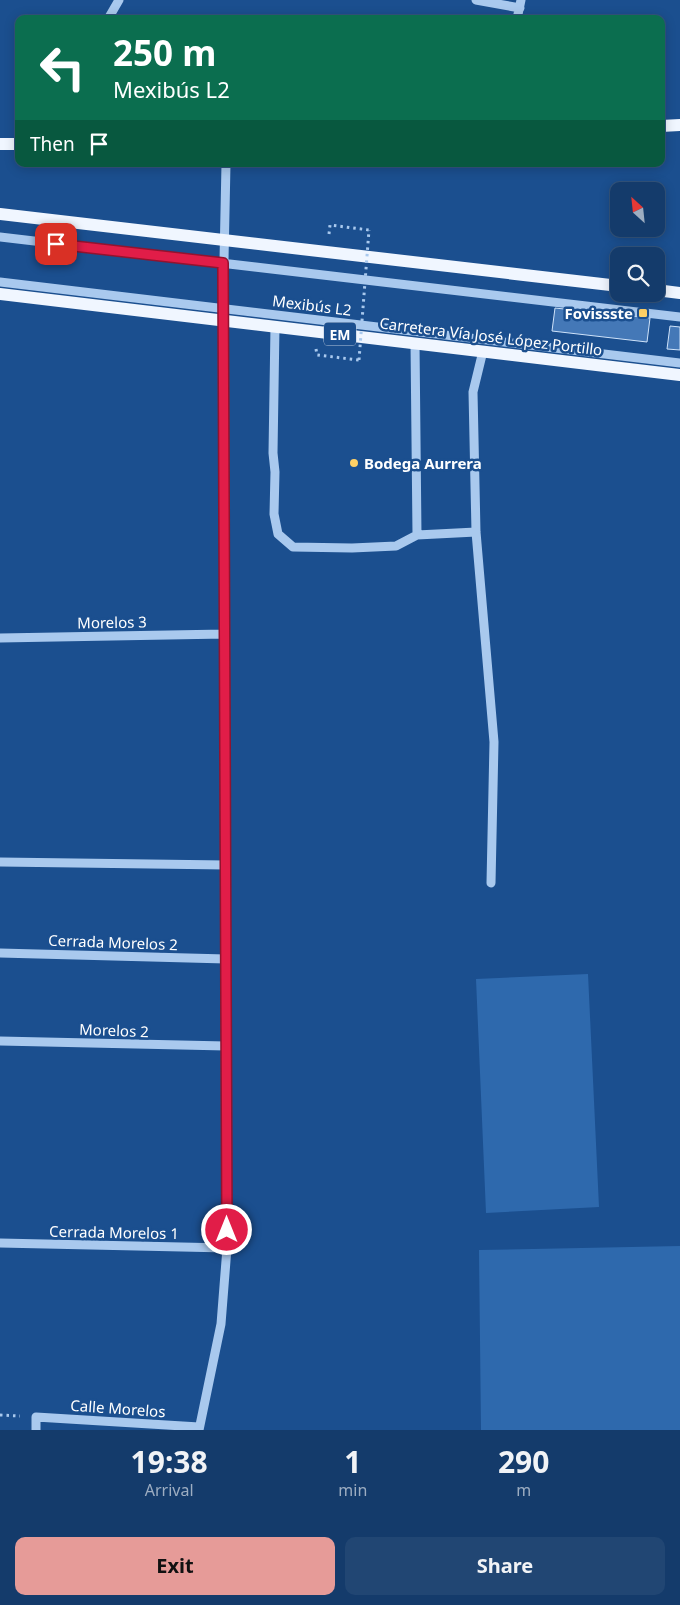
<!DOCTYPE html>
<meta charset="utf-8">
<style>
body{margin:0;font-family:"Noto Sans",sans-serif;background:#214673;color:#f1f3f6;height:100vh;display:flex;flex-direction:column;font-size:19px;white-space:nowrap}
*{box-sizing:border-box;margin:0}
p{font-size:16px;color:#9dadc1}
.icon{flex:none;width:28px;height:28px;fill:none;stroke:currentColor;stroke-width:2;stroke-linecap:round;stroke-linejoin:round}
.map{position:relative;height:1430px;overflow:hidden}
.drawer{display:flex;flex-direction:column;background:#143b6b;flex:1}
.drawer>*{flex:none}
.hud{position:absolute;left:15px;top:15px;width:650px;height:152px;border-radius:10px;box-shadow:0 2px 12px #0003,0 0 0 1px #33557e;background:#0b6e4f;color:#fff;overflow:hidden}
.needle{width:32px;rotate:333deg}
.controls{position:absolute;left:610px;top:182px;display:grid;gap:10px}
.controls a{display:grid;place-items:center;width:55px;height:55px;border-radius:10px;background:#143b6b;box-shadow:0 2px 12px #0003,0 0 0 1px #33557e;font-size:25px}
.pin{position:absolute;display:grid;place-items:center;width:42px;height:42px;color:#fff;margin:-21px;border-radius:10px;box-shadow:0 2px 8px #0006}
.me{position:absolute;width:55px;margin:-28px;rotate:0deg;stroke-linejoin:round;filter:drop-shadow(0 0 4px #0008)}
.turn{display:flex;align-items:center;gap:18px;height:105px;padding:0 15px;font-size:22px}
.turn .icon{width:65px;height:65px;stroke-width:2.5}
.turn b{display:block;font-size:35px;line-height:42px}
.then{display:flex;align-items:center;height:48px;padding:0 15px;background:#0003;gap:10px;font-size:19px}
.eta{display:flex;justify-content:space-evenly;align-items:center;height:85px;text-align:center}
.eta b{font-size:30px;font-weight:700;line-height:35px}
.button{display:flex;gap:10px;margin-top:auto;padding:10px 15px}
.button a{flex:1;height:58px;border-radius:10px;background:#e69b98;color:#111;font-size:20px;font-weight:700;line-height:58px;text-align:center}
.button a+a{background:#214673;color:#f1f3f6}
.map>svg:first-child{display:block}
.green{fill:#2e69ad}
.building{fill:#4478b7;stroke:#cfe3fa}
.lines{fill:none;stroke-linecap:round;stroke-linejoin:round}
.path{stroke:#a9c9ee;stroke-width:3;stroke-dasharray:2.5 4;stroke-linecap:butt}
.minor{stroke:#a9c9ee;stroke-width:9}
.major{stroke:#f0f6ff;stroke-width:12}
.path-bridge{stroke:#a9c9ee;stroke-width:3;stroke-dasharray:2.5 4;stroke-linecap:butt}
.route-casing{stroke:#92132f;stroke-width:12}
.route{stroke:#e11d48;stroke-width:9}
.poi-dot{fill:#ffd166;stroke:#1b4f8f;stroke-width:2}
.labels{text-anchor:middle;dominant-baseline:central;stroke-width:5;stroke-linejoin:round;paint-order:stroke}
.shield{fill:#1b4f8f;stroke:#bbcadd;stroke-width:1}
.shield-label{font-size:14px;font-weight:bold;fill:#fff}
.street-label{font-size:15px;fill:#fff;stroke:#1b4f8f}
.poi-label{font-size:15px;font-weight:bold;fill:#fff;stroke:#1b4f8f;text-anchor:end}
</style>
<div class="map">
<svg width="680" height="1430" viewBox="0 0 680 1430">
<rect width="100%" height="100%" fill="#1b4f8f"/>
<path class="green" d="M 588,974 L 599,1207 L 486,1213 L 476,979 Z
M 680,1246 L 680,1430 L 481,1430 L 479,1250 Z"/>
<path class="building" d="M 555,308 L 650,318 L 647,342 L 552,331 Z
M 670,326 L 680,327 L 680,350 L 667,349 Z"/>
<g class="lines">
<path class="path" d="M 329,234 L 330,225 L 369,230
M 316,349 L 317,355 L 359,360
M 0,1415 L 20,1416"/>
<path class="minor" d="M 476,0 L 520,8
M 108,19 L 119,0
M 517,19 L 521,0
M 0,237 L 680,317
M 0,282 L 680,363
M 275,326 L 273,453 L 275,472 L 274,514 L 278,534 L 293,547 L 352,548 L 396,546 L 417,535 L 415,343
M 483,351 L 473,392 L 476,532 L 494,742 L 491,883
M 417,535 L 476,532
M 0,638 L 225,634
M 0,862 L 226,865
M 0,953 L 226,959
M 0,1041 L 226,1046
M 0,1243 L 227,1248
M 36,1430 L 36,1417 L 199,1427
M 199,1430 L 221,1324 L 227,1248 L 223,308 L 226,164"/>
<path class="major" d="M 661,126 L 680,125
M 0,144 L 19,144
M 0,214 L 619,286
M 656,290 L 680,293
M 0,294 L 680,375"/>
<path class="path-bridge" d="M 359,360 L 369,230"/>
</g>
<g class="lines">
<defs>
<path id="route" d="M 56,244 L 223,263 L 227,1230"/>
</defs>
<use href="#route" class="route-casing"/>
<use href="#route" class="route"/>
</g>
<g class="poi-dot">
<rect x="638" y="308" width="10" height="10" rx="2.5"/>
<circle cx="354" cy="463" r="5"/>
</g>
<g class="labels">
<rect class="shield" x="324" y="322.5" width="32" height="23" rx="4"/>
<g class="shield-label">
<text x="340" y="334">EM</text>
</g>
<g class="street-label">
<text transform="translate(312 305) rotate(7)">Mexibús L2</text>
<text transform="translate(491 336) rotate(7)">Carretera Vía José López Portillo</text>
<text transform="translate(112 622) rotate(-1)">Morelos 3</text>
<text transform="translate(113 942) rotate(2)">Cerrada Morelos 2</text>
<text transform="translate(114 1030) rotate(2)">Morelos 2</text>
<text transform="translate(114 1232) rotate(1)">Cerrada Morelos 1</text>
<text transform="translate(118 1408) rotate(4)">Calle Morelos</text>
</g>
<g class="poi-label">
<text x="633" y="313">Fovissste</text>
<text x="364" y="463" text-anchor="start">Bodega Aurrera</text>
</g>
</g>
</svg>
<div class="controls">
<a><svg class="needle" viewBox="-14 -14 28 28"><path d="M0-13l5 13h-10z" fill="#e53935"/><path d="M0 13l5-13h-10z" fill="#9dadc1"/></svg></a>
<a><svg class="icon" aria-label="search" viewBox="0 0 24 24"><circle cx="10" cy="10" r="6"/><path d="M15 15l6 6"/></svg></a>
</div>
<div class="pin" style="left:56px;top:244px;background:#d93025"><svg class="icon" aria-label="arrive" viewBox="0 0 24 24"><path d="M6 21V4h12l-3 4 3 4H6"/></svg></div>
<svg class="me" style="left:227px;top:1230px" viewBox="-20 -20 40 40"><circle r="17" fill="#e11d48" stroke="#fff" stroke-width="3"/><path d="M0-11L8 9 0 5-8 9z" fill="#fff"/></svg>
<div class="hud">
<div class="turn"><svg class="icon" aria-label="left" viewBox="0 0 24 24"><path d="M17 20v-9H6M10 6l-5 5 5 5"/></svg><div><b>250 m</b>Mexibús L2</div></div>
<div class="then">Then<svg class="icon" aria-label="arrive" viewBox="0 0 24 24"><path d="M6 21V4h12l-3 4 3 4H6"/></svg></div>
</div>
</div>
<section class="drawer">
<div class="eta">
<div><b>19:38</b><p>Arrival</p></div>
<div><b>1</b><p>min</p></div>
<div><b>290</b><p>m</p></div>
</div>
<div class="button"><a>Exit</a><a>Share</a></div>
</section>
